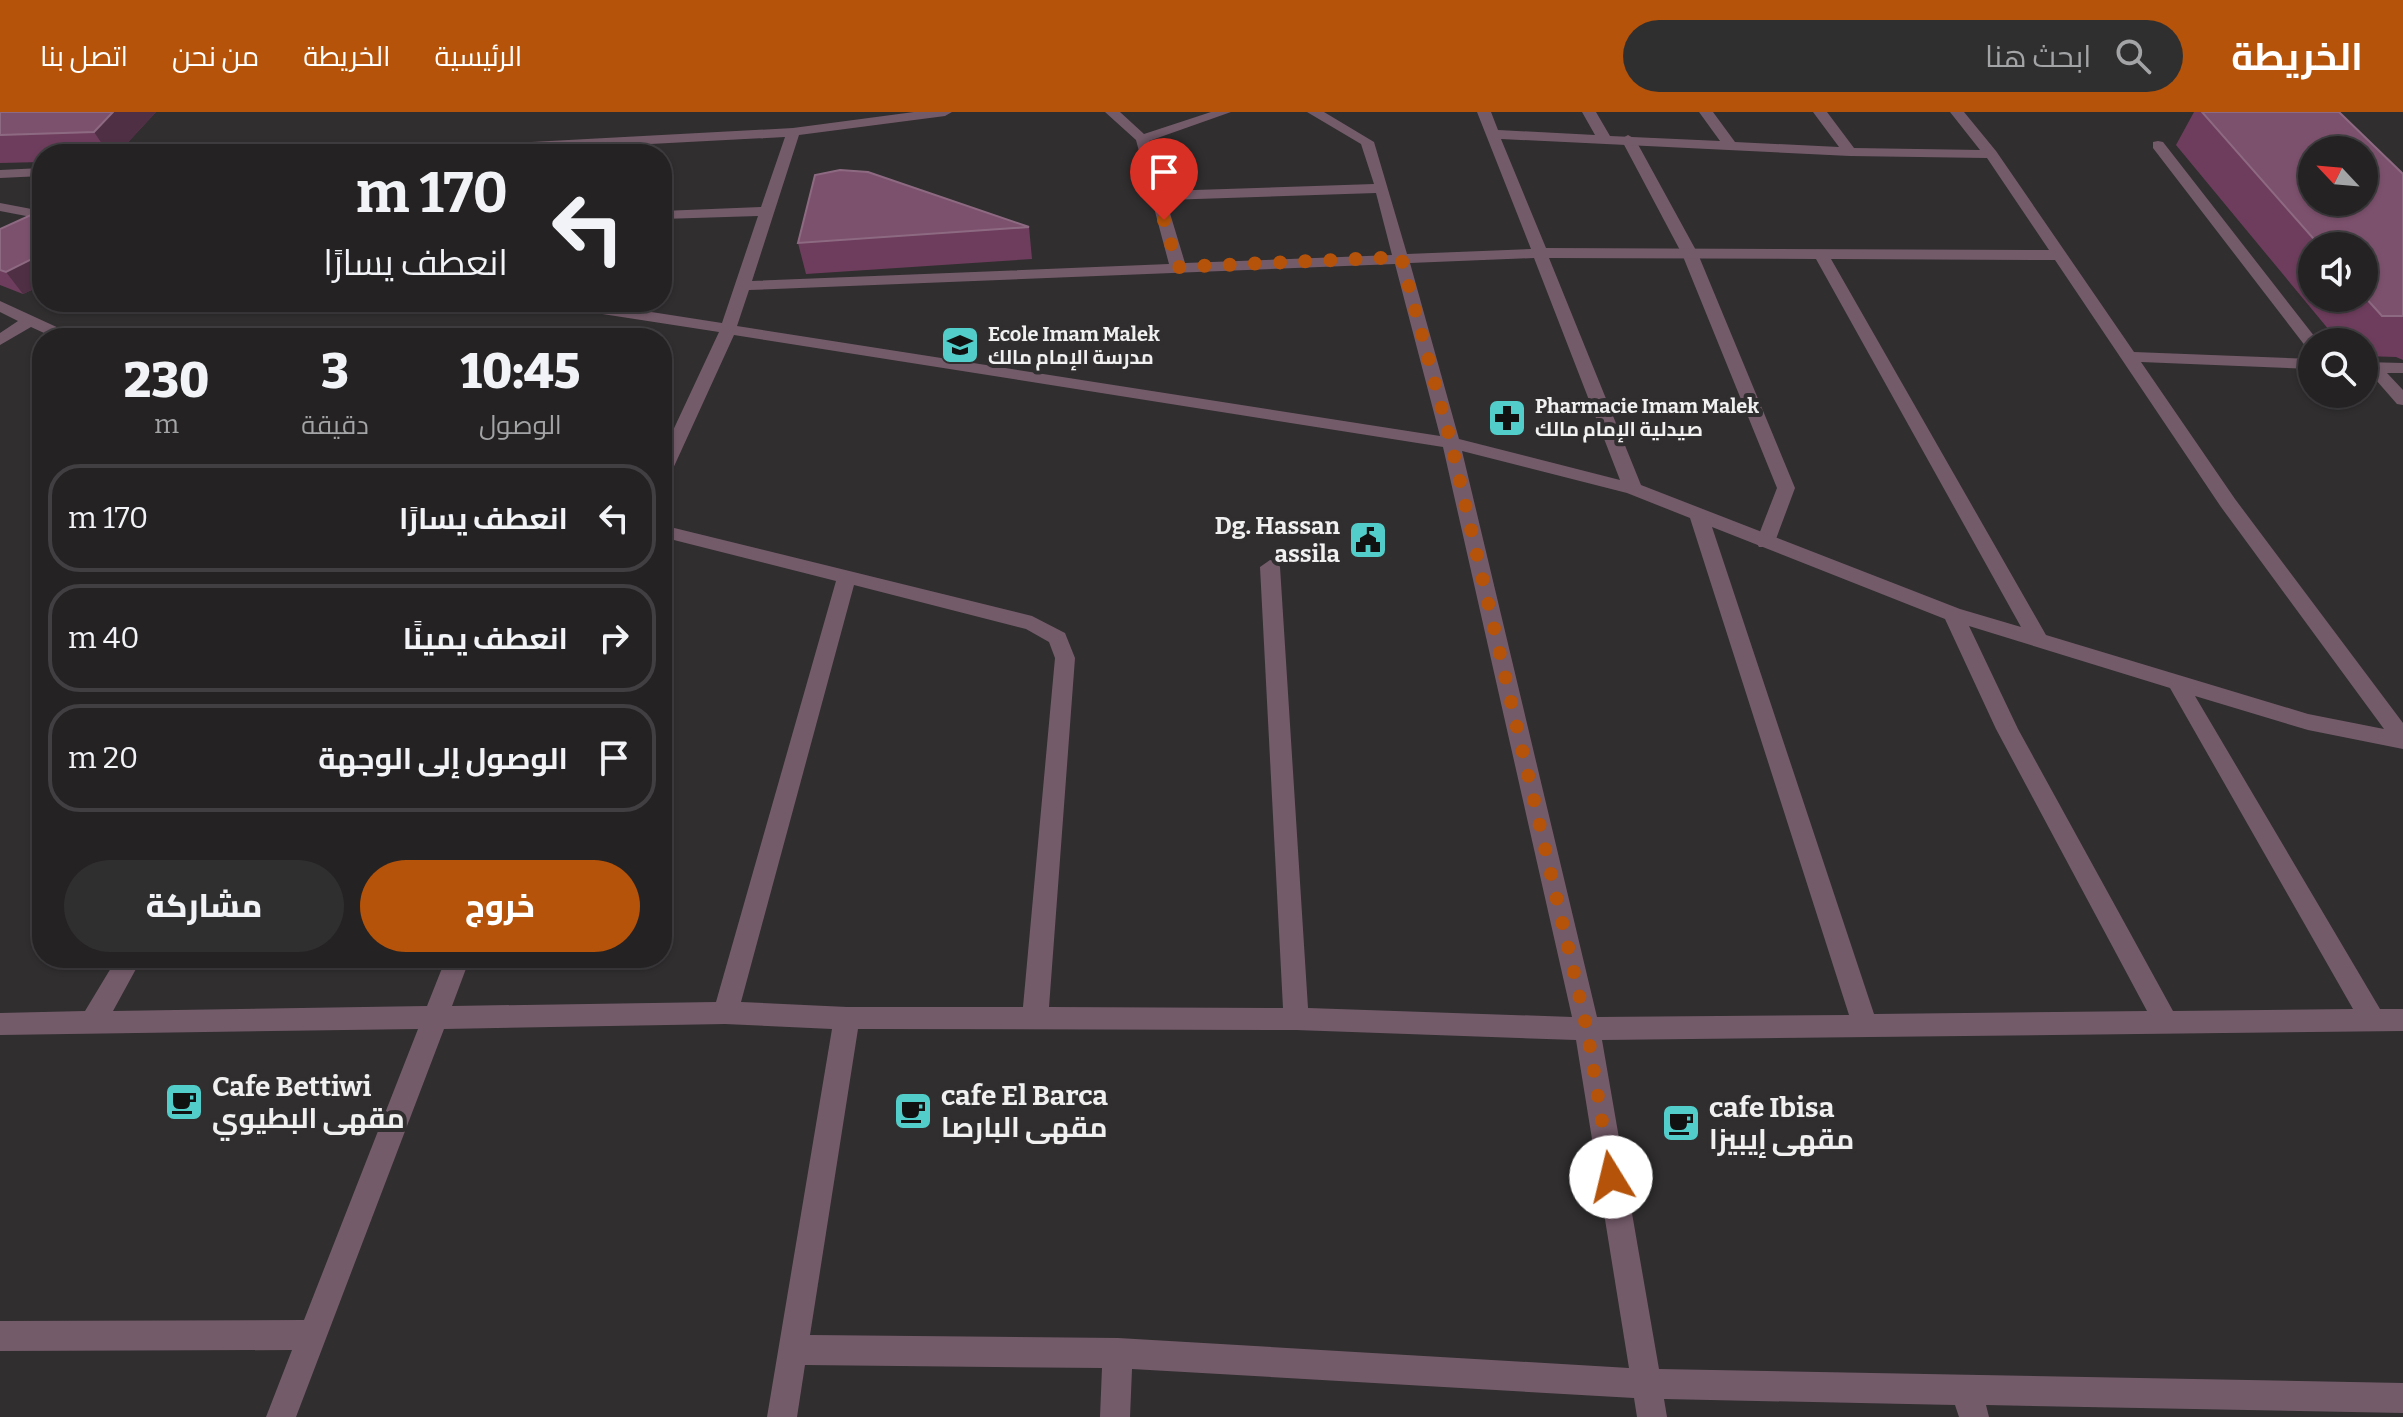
<!DOCTYPE html>
<html lang="ar">
<meta charset="utf-8">
<style>
body{margin:0;font-family:Bitter,Cairo,serif;background:#302f30;color:#f1f3f6;direction:rtl;height:100vh;display:flex;flex-direction:column;font-size:30px;white-space:nowrap}
*{box-sizing:border-box;margin:0}
p{font-size:26px;color:#a3a4a6}
.icon{flex:none;width:44px;height:44px;fill:none;stroke:currentColor;stroke-width:2;stroke-linecap:round;stroke-linejoin:round}
.map{position:relative;flex:1;overflow:hidden;direction:ltr}
.panel{position:absolute;left:32px;top:216px;width:640px;height:640px;display:flex;flex-direction:column;background:#242223;border-radius:32px;box-shadow:0 2px 6px #0004,0 0 0 2px #413f41;direction:rtl}
.panel>*{flex:none}
.hud{position:absolute;left:32px;top:32px;width:640px;height:168px;border-radius:32px;box-shadow:0 2px 6px #0004,0 0 0 2px #413f41;direction:rtl;background:#242223;color:#f1f3f6;overflow:hidden}
.needle{width:52px;rotate:296deg}
.controls{position:absolute;left:2298px;top:24px;display:grid;gap:16px}
.controls a{display:grid;place-items:center;width:80px;height:80px;border-radius:50%;background:#242223;box-shadow:0 2px 6px #0004,0 0 0 2px #413f41;font-size:40px}
.pin{position:absolute;display:grid;place-items:center;width:68px;height:68px;color:#fff;margin:-82px -34px;border-radius:50% 50% 50% 0;rotate:-45deg;box-shadow:0 0 8px #0007}
.pin .icon{rotate:45deg}
.me{position:absolute;width:88px;margin:-44px;rotate:351deg;stroke-linejoin:round;filter:drop-shadow(0 0 6px #0008)}
.turn{display:flex;align-items:center;gap:28px;height:168px;padding:0 32px;font-size:36px}
.turn .icon{width:104px;height:104px;stroke-width:2.5}
.turn b{display:block;font-size:56px;line-height:68px}
.eta{display:flex;justify-content:space-evenly;align-items:center;height:136px;text-align:center}
.eta b{font-size:48px;font-weight:800;line-height:56px}
.button{display:flex;gap:16px;margin-top:auto;padding:16px 32px}
.button a{flex:1;height:92px;border-radius:48px;background:#b45309;color:#fff;font-size:32px;font-weight:800;line-height:92px;text-align:center}
.button a+a{background:#302f30;color:#f1f3f6}
ul{padding:0;list-style:none}
li{display:flex;align-items:center;gap:24px;height:108px;margin:0 16px 12px;padding:0 16px;border:4px solid #413f41;border-radius:32px}
li div{flex:1}
li b{display:block;font-size:30px}
li em{font-style:normal}
header{display:flex;align-items:center;gap:48px;box-sizing:border-box;height:112px;padding:0 40px;background:#b45309;color:#fff}
header strong{font-size:38px}
nav{display:flex;gap:44px;margin-inline-start:auto;font-size:28px}
.search{width:560px;height:72px;background:#302f30;display:flex;align-items:center;gap:20px;box-sizing:border-box;padding:0 28px;border-radius:44px;color:#a3a4a6;font-size:30px}
.map>svg:first-child{display:block}
.lines{fill:none;stroke-linecap:round;stroke-linejoin:round}
.service{fill:#745b6a;fill-rule:evenodd}
.minor{fill:#745b6a;fill-rule:evenodd}
.wall{fill:#6e3d5d;fill-rule:evenodd}
.shaded-wall{fill:#4f2f44}
.building{fill:#7c516d;stroke:#8e6a82;stroke-width:2;fill-rule:evenodd}
.route{stroke:#b45309;stroke-width:14;stroke-dasharray:0 25.2}
.labels{text-anchor:middle;dominant-baseline:central;stroke-width:8;stroke-linejoin:round;paint-order:stroke}
.far-poi-label{font-size:20px;font-weight:bold;fill:#f1f0f1;stroke:#302e2f;text-anchor:start}
.poi-label{font-size:24px;font-weight:bold;fill:#f1f0f1;stroke:#302e2f;text-anchor:end}
.near-poi-label{font-size:28px;font-weight:bold;fill:#f1f0f1;stroke:#302e2f;text-anchor:start}
</style>
<header>
<strong>الخريطة</strong>
<div class="search"><svg class="icon" aria-label="search" viewBox="0 0 24 24"><circle cx="10" cy="10" r="6"/><path d="M15 15l6 6"/></svg>ابحث هنا</div>
<nav><a>الرئيسية</a><a>الخريطة</a><a>من نحن</a><a>اتصل بنا</a></nav>
</header>
<div class="map">
<svg width="2403" height="1305" viewBox="0 0 2403 1305">
<rect width="100%" height="100%" fill="#302e2f"/>
<g class="lines">
<path class="service" d="M 1628,23 L 1635,27 L 1698,142 L 1795,376 L 1773,435 L 1759,435 L 1756,430 L 1777,376 L 1682,142 L 1621,27 Z"/>
<path class="minor" d="M 914,0 L 952,0 L 945,4 L 799,23 L 752,169 L 1169,152 L 1136,28 L 1105,0 L 1120,0 L 1144,22 L 1211,0 L 1231,0 L 1149,29 L 1164,79 L 1374,72 L 1361,32 L 1307,0 L 1324,0 L 1374,30 L 1407,142 L 1531,137 L 1477,0 L 1491,0 L 1498,18 L 1595,23 L 1582,0 L 1596,0 L 1610,24 L 1720,29 L 1699,0 L 1713,0 L 1735,30 L 1839,35 L 1813,0 L 1827,0 L 1854,36 L 1980,38 L 1950,0 L 1964,0 L 1996,39 L 2134,240 L 2312,247 L 2312,257 L 2141,250 L 2235,387 L 2403,611 L 2403,637 L 2308,618 L 2195,584 L 2380,897 L 2403,897 L 2403,919 L 1602,928 L 1659,1257 L 2403,1271 L 2403,1301 L 1986,1293 L 1989,1305 L 1959,1305 L 1955,1293 L 1664,1287 L 1667,1305 L 1637,1305 L 1634,1286 L 1132,1257 L 1130,1305 L 1100,1305 L 1102,1256 L 805,1253 L 797,1305 L 767,1305 L 832,917 L 725,912 L 444,917 L 296,1305 L 266,1305 L 292,1238 L 0,1239 L 0,1209 L 304,1208 L 418,917 L 0,923 L 0,901 L 85,899 L 117,846 L 142,846 L 113,899 L 427,894 L 446,846 L 470,846 L 452,894 L 716,890 L 836,469 L 662,425 L 662,413 L 1032,504 L 1065,521 L 1075,546 L 1049,895 L 1283,896 L 1260,455 L 1270,448 L 1277,450 L 1280,455 L 1308,896 L 1572,905 L 1443,335 L 734,223 L 671,361 L 662,367 L 662,342 L 719,220 L 557,195 L 549,190 L 587,190 L 722,211 L 758,104 L 662,107 L 662,99 L 761,95 L 785,25 L 458,42 L 373,42 L 380,38 L 793,16 ZM 1501,27 L 1850,44 L 1987,46 L 2049,138 L 1546,136 ZM 1376,81 L 1392,143 L 1185,151 L 1166,88 ZM 1534,146 L 1620,368 L 1459,327 L 1410,151 ZM 1549,146 L 1816,147 L 2021,515 L 1960,497 L 1641,373 ZM 1831,147 L 2055,148 L 2221,395 L 2384,617 L 2308,602 L 2046,523 ZM 1395,152 L 1440,324 L 737,214 L 749,178 ZM 1462,339 L 1627,381 L 1690,406 L 1849,903 L 1597,905 ZM 1712,415 L 1945,507 L 1996,617 L 2147,899 L 1874,902 ZM 854,473 L 1026,517 L 1049,530 L 1055,546 L 1023,895 L 847,895 L 741,890 ZM 1969,514 L 2170,576 L 2353,897 L 2173,899 L 2018,617 ZM 858,917 L 1296,918 L 1576,928 L 1629,1256 L 1118,1226 L 810,1223 Z
M 2158,29 L 2163,30 L 2318,229 L 2312,230 L 2312,237 L 2306,235 L 2153,36 L 2153,30 Z
M 42,56 L 42,64 L 0,66 L 0,58 Z
M 0,91 L 42,99 L 42,107 L 0,99 Z
M 0,189 L 74,223 L 76,226 L 55,226 L 31,215 L 0,233 L 0,221 L 18,209 L 0,200 Z
M 2364,250 L 2403,251 L 2403,261 L 2387,261 L 2403,278 L 2403,293 L 2397,292 L 2369,260 L 2364,260 Z"/>
</g>
<path class="wall" d="M 0,0 L 156,0 L 117,42 L 42,42 L 42,50 L 0,51 Z
M 2194,0 L 2339,0 L 2403,62 L 2403,248 L 2396,245 L 2364,244 L 2364,230 L 2339,230 L 2176,33 ZM 2312,134 L 2364,134 L 2364,186 L 2312,186 Z
M 42,105 L 42,173 L 23,182 L 0,173 L 0,117 Z
M 1029,115 L 1032,147 L 806,162 L 798,131 Z"/>
<path class="shaded-wall" d="M 113,0 L 156,0 L 117,42 L 109,42 L 94,20 Z
M 42,142 L 42,173 L 23,182 L 6,160 Z"/>
<path class="building" d="M 0,0 L 113,0 L 94,20 L 0,23 Z
M 2202,0 L 2339,0 L 2403,62 L 2403,204 L 2382,204 L 2364,184 L 2364,134 L 2320,134 ZM 2312,38 L 2364,38 L 2364,90 L 2312,90 Z
M 840,58 L 868,60 L 1029,115 L 798,131 L 815,63 Z
M 33,102 L 42,105 L 42,142 L 6,160 L 0,158 L 0,117 Z"/>
<g class="lines">
<path class="route" d="M 1164,108 L 1178,155 L 1401,145 L 1451,331 L 1587,917 L 1611,1065"/>
</g>
<defs>
<symbol id="school-square" viewBox="-11 -11 22 22"><rect x="-9" y="-9" width="18" height="18" rx="4" fill="#53cdc9" stroke="#302e2f"/><path d="M0-5L7-2L0 1L-7-2ZM-4 1L0 2.5L4 1V4Q0 6-4 4Z" fill="#111"/></symbol>
<symbol id="pharmacy-square" viewBox="-11 -11 22 22"><rect x="-9" y="-9" width="18" height="18" rx="4" fill="#53cdc9" stroke="#302e2f"/><path d="M-2-6h4v4h4v4h-4v4h-4v-4h-4v-4h4Z" fill="#111"/></symbol>
<symbol id="civic-square" viewBox="-11 -11 22 22"><rect x="-9" y="-9" width="18" height="18" rx="4" fill="#53cdc9" stroke="#302e2f"/><path d="M-.6-6.5H3V-4.5H.6V-3L4-1V1h2V6H-6V1h2V-1L-.6-3ZM-1.2 2.5V6h2.4V2.5Z" fill="#111"/></symbol>
<symbol id="cafe-square" viewBox="-11 -11 22 22"><rect x="-9" y="-9" width="18" height="18" rx="4" fill="#53cdc9" stroke="#302e2f"/><path d="M-5.5-4.5H6V0H3Q3 3.5 0 3.5H-2.5Q-5.5 3.5-5.5 0ZM3-3.2v2h1.7v-2ZM-6 4.5H4V6H-6Z" fill="#111"/></symbol>
</defs>
<g fill-rule="evenodd">
<use href="#school-square" x="938" y="211" width="44" height="44"/>
<use href="#pharmacy-square" x="1485" y="284" width="44" height="44"/>
<use href="#civic-square" x="1346" y="406" width="44" height="44"/>
<use href="#cafe-square" x="162" y="968" width="44" height="44"/>
<use href="#cafe-square" x="891" y="977" width="44" height="44"/>
<use href="#cafe-square" x="1659" y="989" width="44" height="44"/>
</g>
<g class="labels">
<g class="far-poi-label">
<text x="988" y="222">Ecole Imam Malek<tspan x="988" dy="23">مدرسة الإمام مالك</tspan></text>
<text x="1535" y="294">Pharmacie Imam Malek<tspan x="1535" dy="23">صيدلية الإمام مالك</tspan></text>
</g>
<g class="poi-label">
<text x="1340" y="414">Dg. Hassan<tspan x="1340" dy="28">assila</tspan></text>
</g>
<g class="near-poi-label">
<text x="212" y="974">Cafe Bettiwi<tspan x="212" dy="32">مقهى البطيوي</tspan></text>
<text x="941" y="983">cafe El Barca<tspan x="941" dy="32">مقهى البارصا</tspan></text>
<text x="1709" y="995">cafe Ibisa<tspan x="1709" dy="32">مقهى إيبيزا</tspan></text>
</g>
</g>
</svg>
<div class="controls">
<a><svg class="needle" viewBox="-14 -14 28 28"><path d="M0-13l5 13h-10z" fill="#e53935"/><path d="M0 13l5-13h-10z" fill="#a3a4a6"/></svg></a>
<a><svg class="icon" aria-label="sound" viewBox="0 0 24 24"><path d="M4 9h4l5-4v14l-5-4H4zM17 9q2 3 0 6"/></svg></a>
<a><svg class="icon" aria-label="search" viewBox="0 0 24 24"><circle cx="10" cy="10" r="6"/><path d="M15 15l6 6"/></svg></a>
</div>
<div class="pin" style="left:1164px;top:108px;background:#d93025"><svg class="icon" aria-label="arrive" viewBox="0 0 24 24"><path d="M6 21V4h12l-3 4 3 4H6"/></svg></div>
<svg class="me" style="left:1611px;top:1065px" viewBox="-20 -20 40 40"><circle r="19" fill="#fff"/><path d="M0-13L10 11 0 6-10 11z" fill="#b45309"/></svg>
<div class="hud">
<div class="turn"><svg class="icon" aria-label="left" viewBox="0 0 24 24"><path d="M17 20v-9H6M10 6l-5 5 5 5"/></svg><div><b>170 m</b>انعطف يسارًا</div></div>
</div>
<section class="panel">
<div class="eta">
<div><b>10:45</b><p>الوصول</p></div>
<div><b>3</b><p>دقيقة</p></div>
<div><b>230</b><p>m</p></div>
</div>
<ul>
<li><svg class="icon" aria-label="left" viewBox="0 0 24 24"><path d="M17 20v-9H6M10 6l-5 5 5 5"/></svg><div><b>انعطف يسارًا</b></div><em>170 m</em></li>
<li><svg class="icon" aria-label="right" viewBox="0 0 24 24"><path d="M7 20v-9h11M14 6l5 5-5 5"/></svg><div><b>انعطف يمينًا</b></div><em>40 m</em></li>
<li><svg class="icon" aria-label="arrive" viewBox="0 0 24 24"><path d="M6 21V4h12l-3 4 3 4H6"/></svg><div><b>الوصول إلى الوجهة</b></div><em>20 m</em></li>
</ul>
<div class="button"><a>خروج</a><a>مشاركة</a></div>
</section>
</div>
